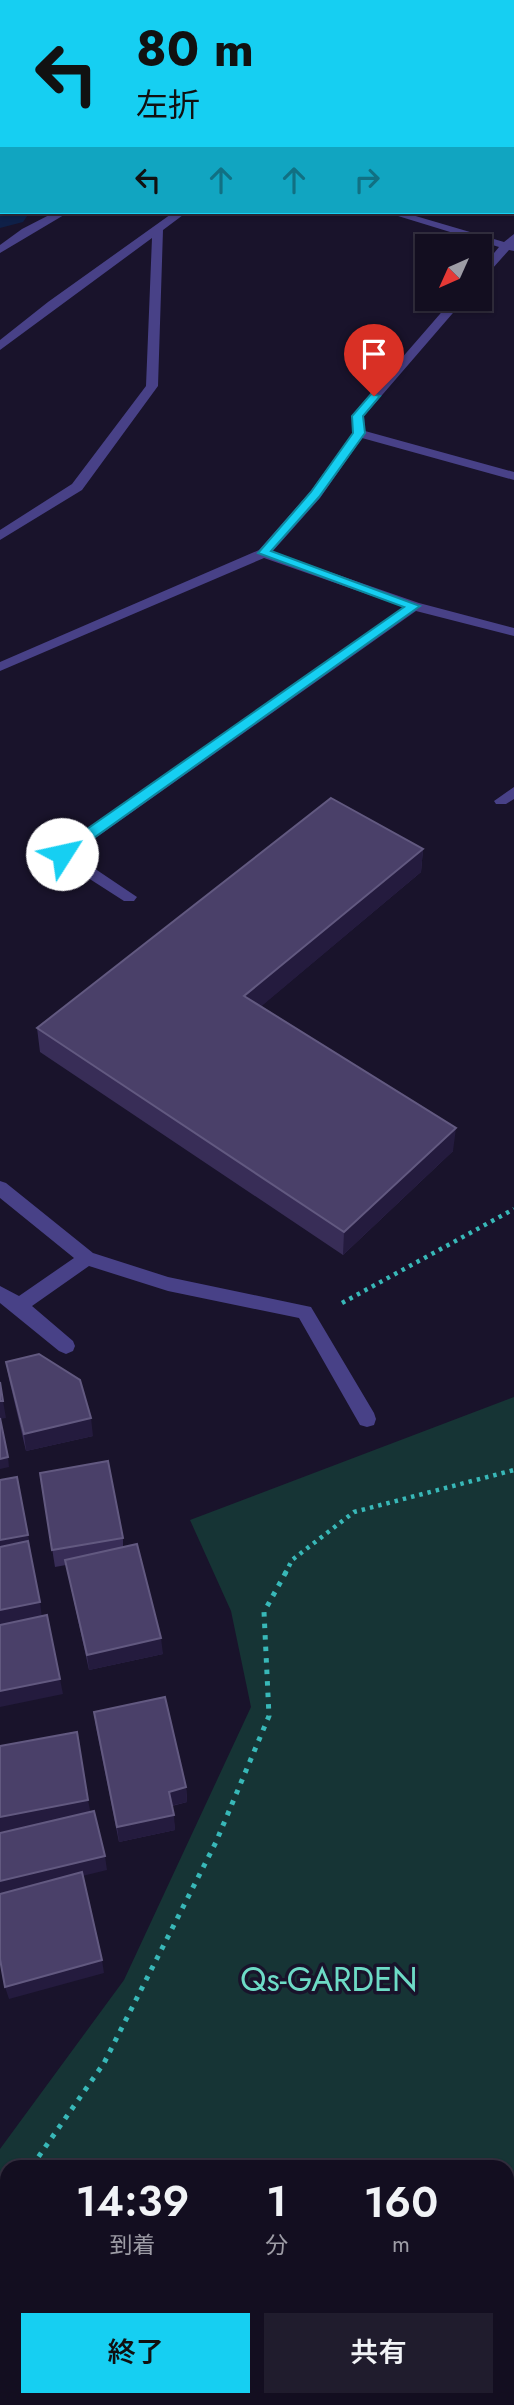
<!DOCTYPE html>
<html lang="ja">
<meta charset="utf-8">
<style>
body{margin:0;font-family:Jost,"Noto Sans JP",sans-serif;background:#201c2d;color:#f1f3f6;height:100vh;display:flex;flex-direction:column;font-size:26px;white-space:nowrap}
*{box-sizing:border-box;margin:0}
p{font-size:23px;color:#9d9ca5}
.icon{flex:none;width:38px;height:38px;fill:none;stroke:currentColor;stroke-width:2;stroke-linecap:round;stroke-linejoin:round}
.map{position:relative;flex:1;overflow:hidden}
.details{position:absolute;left:0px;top:2160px;width:514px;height:247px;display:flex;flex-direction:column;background:#130e20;border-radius:21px 21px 0 0;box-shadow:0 2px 5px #0004,0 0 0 2px #322e3e}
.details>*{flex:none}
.guide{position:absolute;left:0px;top:0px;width:514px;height:214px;box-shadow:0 2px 5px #0004,0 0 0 2px #322e3e;background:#16cff2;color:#111;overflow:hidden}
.needle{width:46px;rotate:225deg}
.fabs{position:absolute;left:415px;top:234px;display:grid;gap:14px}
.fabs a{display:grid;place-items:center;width:77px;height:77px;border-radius:0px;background:#130e20;box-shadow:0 2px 5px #0004,0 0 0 2px #322e3e;font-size:35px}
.pin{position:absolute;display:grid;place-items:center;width:60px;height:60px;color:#fff;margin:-72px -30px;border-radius:50% 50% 50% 0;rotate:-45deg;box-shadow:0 0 7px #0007}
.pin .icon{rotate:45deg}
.me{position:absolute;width:77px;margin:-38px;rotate:55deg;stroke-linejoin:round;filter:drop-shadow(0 0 5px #0008)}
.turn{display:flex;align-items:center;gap:24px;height:147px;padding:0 21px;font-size:32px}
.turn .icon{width:91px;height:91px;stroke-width:2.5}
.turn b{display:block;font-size:49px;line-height:60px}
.lanes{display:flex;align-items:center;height:66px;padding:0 21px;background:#0003;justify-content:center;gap:35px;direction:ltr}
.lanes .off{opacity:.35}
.eta{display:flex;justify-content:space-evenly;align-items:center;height:119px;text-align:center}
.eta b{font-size:42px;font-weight:600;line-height:49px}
.action{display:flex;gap:14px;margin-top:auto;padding:14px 21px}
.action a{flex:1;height:80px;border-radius:0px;background:#16cff2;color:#111;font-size:28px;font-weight:600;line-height:80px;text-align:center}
.action a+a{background:#201c2d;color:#f1f3f6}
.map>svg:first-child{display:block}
.green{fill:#163435;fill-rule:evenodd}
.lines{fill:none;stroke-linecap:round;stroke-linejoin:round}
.river{fill:#0f2048;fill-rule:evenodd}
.path-far1{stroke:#38b8b8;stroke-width:4.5;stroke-dasharray:3.5 5;stroke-linecap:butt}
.path{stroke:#38b8b8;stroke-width:5;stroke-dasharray:4.5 7;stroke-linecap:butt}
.minor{fill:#484187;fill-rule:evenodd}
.wall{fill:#382d57}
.shaded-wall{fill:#241b3e}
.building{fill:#4a4069;stroke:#625980;stroke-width:2}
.route{fill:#16cff2;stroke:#0e879d;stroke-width:2}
.labels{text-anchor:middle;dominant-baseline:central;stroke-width:7;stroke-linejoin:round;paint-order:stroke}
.near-park-label{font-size:33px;fill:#6ddbc6;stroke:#19132b}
</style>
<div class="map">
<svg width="514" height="2405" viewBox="0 0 514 2405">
<rect width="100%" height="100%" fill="#19132b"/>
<path class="green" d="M 514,1397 L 514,2405 L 0,2405 L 0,2149 L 124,1980 L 251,1707 L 231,1611 L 190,1520 ZM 7,2166 L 508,2166 L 508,2399 L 7,2399 Z"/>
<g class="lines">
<path class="river" d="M 513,17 L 514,17 L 514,49 L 513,49 Z
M 0,191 L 2,212 L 30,212 L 23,222 L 0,228 Z"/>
<path class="path-far1" d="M 342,1303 L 514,1209
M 285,1574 L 292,1560 L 354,1512 L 514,1470"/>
<path class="path" d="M 32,2166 L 104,2063 L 216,1842 L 269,1716 L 264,1612 L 286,1572
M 0,2212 L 7,2202"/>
<path class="minor" d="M 155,0 L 169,0 L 153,2 Z
M 385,0 L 399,0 L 383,2 Z
M 2,40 L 2,47 L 0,47 L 0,41 Z
M 55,212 L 69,212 L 0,253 L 0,245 L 22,229 Z
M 174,212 L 187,212 L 163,230 L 158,386 L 82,490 L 0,540 L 0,530 L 72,484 L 146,386 L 152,238 L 0,350 L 0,340 L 48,302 Z
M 385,212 L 402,212 L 504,242 L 514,234 L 514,251 L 509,250 L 484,278 L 480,279 L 480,270 L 499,247 Z
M 453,299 L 465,299 L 364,416 L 365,431 L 514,472 L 514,480 L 362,438 L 320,498 L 272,552 L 419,603 L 514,628 L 514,636 L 416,611 L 73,854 L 137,897 L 134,901 L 124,901 L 57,858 L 54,854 L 57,850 L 404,607 L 264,558 L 0,671 L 0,662 L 259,550 L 310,492 L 353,433 L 354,413 Z
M 514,787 L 514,799 L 506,804 L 496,804 L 494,801 Z
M 0,1181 L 6,1183 L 93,1253 L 168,1277 L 311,1307 L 374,1413 L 376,1419 L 374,1425 L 367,1427 L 360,1425 L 299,1318 L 168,1291 L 89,1266 L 32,1306 L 73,1341 L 75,1346 L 73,1351 L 66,1354 L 59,1351 L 0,1303 L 0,1286 L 19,1296 L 74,1258 L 0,1198 Z"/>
</g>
<path class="wall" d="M 199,0 L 286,0 L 284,1 L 285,2 L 199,2 Z
M 347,0 L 378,0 L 373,2 L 350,2 Z
M 423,849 L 421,872 L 261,1006 L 453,1151 L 343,1255 L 40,1052 L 37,1028 Z
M 6,1362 L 93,1436 L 26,1451 L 9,1379 Z
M 40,1473 L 123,1538 L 123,1547 L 163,1654 L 89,1670 L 66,1565 L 55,1567 Z
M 94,1712 L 186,1787 L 187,1802 L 172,1806 L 175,1830 L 119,1842 L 96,1727 Z"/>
<path class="shaded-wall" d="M 52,0 L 125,0 L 125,2 L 45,2 Z
M 359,0 L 378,0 L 373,2 L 359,2 Z
M 0,13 L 2,13 L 2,33 L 0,34 Z
M 2,77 L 2,88 L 0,88 L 0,78 Z
M 2,104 L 2,115 L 0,116 L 0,105 Z
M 1,144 L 2,155 L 0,156 L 0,145 Z
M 423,849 L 421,872 L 245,1020 L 244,996 Z
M 456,1128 L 453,1151 L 343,1255 L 344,1232 Z
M 0,1401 L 3,1401 L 6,1418 L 0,1419 Z
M 91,1418 L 93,1436 L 26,1451 L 24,1434 Z
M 8,1457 L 9,1467 L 0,1469 L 0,1459 Z
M 28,1535 L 31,1551 L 0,1557 L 0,1540 Z
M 40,1602 L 42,1618 L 0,1626 L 0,1610 Z
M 161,1638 L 163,1654 L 89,1670 L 87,1655 Z
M 60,1679 L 63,1694 L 0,1707 L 0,1691 Z
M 186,1787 L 187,1802 L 170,1806 L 169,1792 Z
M 88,1800 L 91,1815 L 0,1832 L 0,1817 Z
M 174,1815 L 175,1830 L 119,1842 L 117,1827 Z
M 105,1856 L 107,1870 L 0,1896 L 0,1881 Z
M 102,1960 L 104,1973 L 9,1999 L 5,1987 Z"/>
<path class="building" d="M 0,0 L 52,0 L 45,2 L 2,2 L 2,13 L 0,13 Z
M 210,0 L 251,0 L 245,2 L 213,2 Z
M 258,0 L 282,0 L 285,2 L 252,2 Z
M 0,68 L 2,68 L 2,77 L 0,78 Z
M 2,132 L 2,144 L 0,145 L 0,133 Z
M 331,798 L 423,849 L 244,996 L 456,1128 L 344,1232 L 37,1028 Z
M 39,1354 L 80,1380 L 91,1418 L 24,1434 L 6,1362 Z
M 0,1382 L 3,1401 L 0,1401 Z
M 0,1418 L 8,1457 L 0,1459 Z
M 108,1461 L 123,1538 L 52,1550 L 40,1473 Z
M 17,1477 L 28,1535 L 0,1540 L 0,1480 Z
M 28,1541 L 40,1602 L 0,1610 L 0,1547 Z
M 137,1544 L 161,1638 L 87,1655 L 65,1560 Z
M 47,1615 L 60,1679 L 0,1691 L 0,1625 Z
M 165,1697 L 186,1787 L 169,1792 L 174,1815 L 117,1827 L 94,1712 Z
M 77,1732 L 88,1800 L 0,1817 L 0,1746 Z
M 94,1811 L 105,1856 L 0,1881 L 0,1833 Z
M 82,1872 L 102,1960 L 5,1987 L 0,1959 L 0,1894 Z"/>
<path class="route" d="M 371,394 L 380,396 L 363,416 L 365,433 L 319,497 L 271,551 L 420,606 L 67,857 L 57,857 L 57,850 L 404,607 L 258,553 L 311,492 L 353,433 L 352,416 Z"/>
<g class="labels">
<g class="near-park-label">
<text x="329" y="1979">Qs-GARDEN</text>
</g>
</g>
</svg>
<div class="fabs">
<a><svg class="needle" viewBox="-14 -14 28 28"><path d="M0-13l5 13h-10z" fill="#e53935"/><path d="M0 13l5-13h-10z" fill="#9d9ca5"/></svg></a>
</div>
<div class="pin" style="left:374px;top:396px;background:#d93025"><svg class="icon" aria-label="arrive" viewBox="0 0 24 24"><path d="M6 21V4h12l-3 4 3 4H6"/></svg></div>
<svg class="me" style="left:62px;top:854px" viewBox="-20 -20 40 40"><circle r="19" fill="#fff"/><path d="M0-13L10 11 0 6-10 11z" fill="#16cff2"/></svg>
<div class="guide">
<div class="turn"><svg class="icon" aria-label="left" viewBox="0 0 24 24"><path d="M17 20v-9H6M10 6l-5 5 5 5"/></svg><div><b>80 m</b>左折</div></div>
<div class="lanes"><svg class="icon" aria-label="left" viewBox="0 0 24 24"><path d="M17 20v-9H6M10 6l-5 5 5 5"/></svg><svg class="icon off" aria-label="ahead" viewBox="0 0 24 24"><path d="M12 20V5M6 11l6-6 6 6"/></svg><svg class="icon off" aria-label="ahead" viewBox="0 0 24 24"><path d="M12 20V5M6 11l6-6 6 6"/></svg><svg class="icon off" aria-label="right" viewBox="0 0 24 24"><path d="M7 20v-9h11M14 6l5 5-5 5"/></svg></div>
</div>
<section class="details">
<div class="eta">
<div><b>14:39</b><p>到着</p></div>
<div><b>1</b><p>分</p></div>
<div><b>160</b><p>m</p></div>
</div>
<div class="action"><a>終了</a><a>共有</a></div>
</section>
</div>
